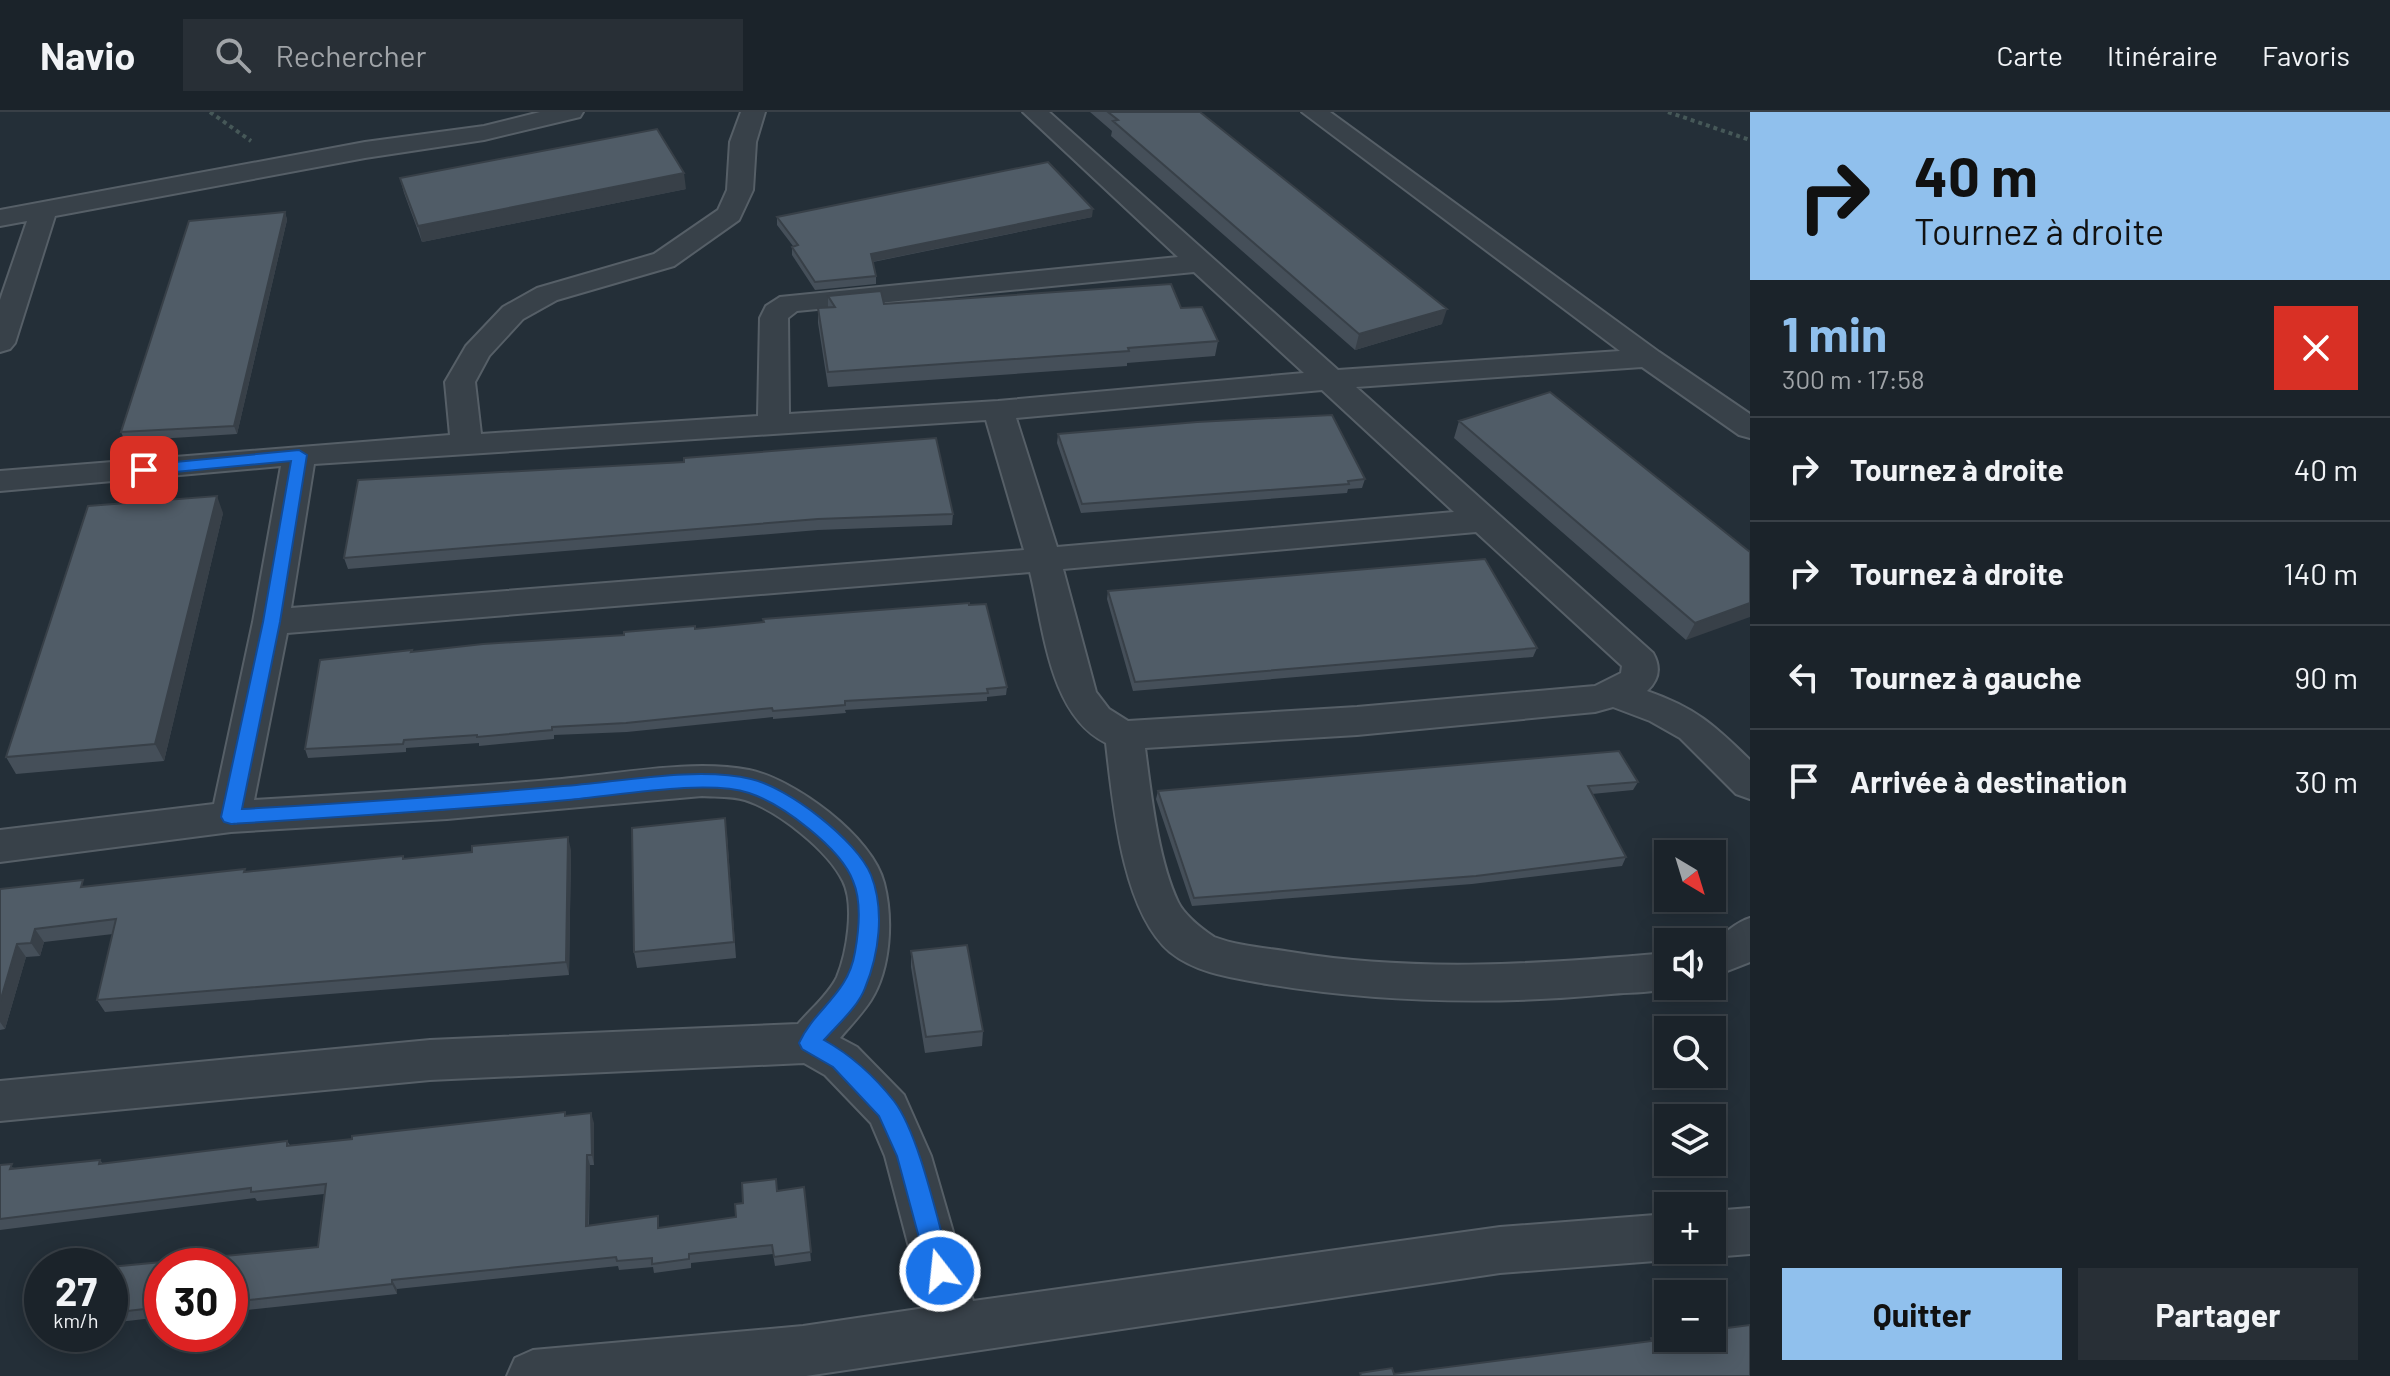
<!DOCTYPE html>
<html lang="fr">
<meta charset="utf-8">
<style>
body{margin:0;font-family:Barlow,sans-serif;background:#282f36;color:#f1f3f6;height:100vh;display:flex;flex-direction:column;font-size:30px;white-space:nowrap}
*{box-sizing:border-box;margin:0}
p{font-size:26px;color:#a0a4a8}
.icon{flex:none;width:44px;height:44px;fill:none;stroke:currentColor;stroke-width:2;stroke-linecap:round;stroke-linejoin:round}
.map{position:relative;flex:1;overflow:hidden}
.side{display:flex;flex-direction:column;background:#1b232a;width:640px}
.side>*{flex:none}
.top-card{background:#90c0ed;color:#111;overflow:hidden}
.needle{width:52px;rotate:142deg}
.buttons{position:absolute;left:1654px;top:728px;display:grid;gap:16px}
.buttons a{display:grid;place-items:center;width:72px;height:72px;border-radius:0px;background:#1b232a;box-shadow:0 4px 20px #0003,0 0 0 2px #394047;font-size:40px}
.speed{position:absolute;left:24px;top:1136px;display:flex;gap:16px;font-size:40px;font-weight:700;text-align:center}
.speed>*{display:grid;place-content:center;width:104px;height:104px;border-radius:50%;background:#1b232a;box-shadow:0 4px 20px #0003,0 0 0 2px #394047;line-height:1}
.speed small{font-size:20px;font-weight:400}
.speed .limit{border:12px solid #d22;background:#fff;color:#111}
.pin{position:absolute;display:grid;place-items:center;width:68px;height:68px;color:#fff;margin:-34px;border-radius:16px;box-shadow:0 4px 12px #0006}
.me{position:absolute;width:88px;margin:-44px;rotate:344deg;stroke-linejoin:round;filter:drop-shadow(0 0 6px #0008)}
.turn{display:flex;align-items:center;gap:28px;height:168px;padding:0 32px;font-size:36px}
.turn .icon{width:104px;height:104px;stroke-width:2.5}
.turn b{display:block;font-size:56px;line-height:68px}
.round{display:grid;place-items:center;flex:none;width:84px;height:84px;border-radius:0px;background:#282f36}
.summary{display:flex;align-items:center;justify-content:space-between;height:136px;padding:0 32px}
h1{font-size:48px;font-weight:700;line-height:60px;color:#90c0ed}
.cta{display:flex;gap:16px;margin-top:auto;padding:16px 32px}
.cta a{flex:1;height:92px;border-radius:0px;background:#90c0ed;color:#111;font-size:32px;font-weight:700;line-height:92px;text-align:center}
.cta a+a{background:#282f36;color:#f1f3f6}
ul{padding:0;list-style:none}
li{display:flex;align-items:center;gap:24px;height:104px;padding:0 32px;border-top:2px solid #394047}
li div{flex:1}
li b{display:block;font-size:30px}
li em{font-style:normal}
header{display:flex;align-items:center;gap:48px;box-sizing:border-box;height:112px;padding:0 40px;background:#1b232a;border-bottom:2px solid #394047}
header strong{font-size:38px}
nav{display:flex;gap:44px;margin-inline-start:auto;font-size:28px}
.search{width:560px;height:72px;background:#282f36;display:flex;align-items:center;gap:20px;box-sizing:border-box;padding:0 28px;border-radius:0px;color:#a0a4a8;font-size:30px}
main{display:flex;flex:1;min-height:0}
.map>svg:first-child{display:block}
.lines{fill:none;stroke-linecap:round;stroke-linejoin:round}
.street-casing{stroke:#565f67;stroke-width:4}
.path{stroke:#465858;stroke-width:4;stroke-dasharray:4 4;stroke-linecap:butt}
.street{fill:#384149;fill-rule:evenodd}
.wall{fill:#454f59}
.shaded-wall{fill:#384048}
.building{fill:#505c67;stroke:#384048;stroke-width:2}
.route{fill:#1a73e8;stroke:#114b97;stroke-width:2}
</style>
<header>
<strong>Navio</strong>
<div class="search"><svg class="icon" aria-label="search" viewBox="0 0 24 24"><circle cx="10" cy="10" r="6"/><path d="M15 15l6 6"/></svg>Rechercher</div>
<nav><a>Carte</a><a>Itinéraire</a><a>Favoris</a></nav>
</header>
<main>
<div class="map">
<svg width="1750" height="1264" viewBox="0 0 1750 1264">
<rect width="100%" height="100%" fill="#242f38"/>
<g class="lines">
<defs>
<path id="street" d="M 540,0 L 583,0 L 580,5 L 484,28 L 365,46 L 55,104 L 15,231 L 10,237 L 0,240 L 0,188 L 27,109 L 0,114 L 0,98 L 365,30 L 484,14 Z
M 741,0 L 765,0 L 756,30 L 753,78 L 739,108 L 674,154 L 557,188 L 523,207 L 489,244 L 475,270 L 481,322 L 758,304 L 760,206 L 766,194 L 780,185 L 1178,145 L 1023,0 L 1049,0 L 1338,258 L 1620,239 L 1302,0 L 1330,0 L 1659,240 L 1750,302 L 1750,326 L 1739,323 L 1642,255 L 1356,275 L 1653,541 C 1661,555 1659,568 1647,579 C 1696,596 1714,613 1750,648 L 1750,687 L 1736,682 L 1680,626 L 1650,609 L 1613,595 L 1595,600 L 1357,623 L 1145,636 C 1151,682 1158,748 1178,790 C 1185,804 1201,816 1214,825 C 1238,834 1266,836 1291,840 C 1417,861 1542,852 1668,841 L 1668,874 L 1677,874 C 1656,881 1632,880 1611,882 C 1495,893 1382,891 1267,872 C 1235,866 1197,862 1170,840 C 1122,799 1113,691 1106,631 C 1049,603 1044,516 1030,460 L 287,521 L 254,688 C 357,682 460,676 562,667 C 620,662 692,647 749,658 C 794,667 873,725 884,771 C 893,806 891,856 871,888 C 862,902 850,914 840,926 L 857,935 L 904,983 L 931,1044 L 973,1189 L 1500,1115 L 1668,1102 L 1668,1138 L 1687,1138 L 1685,1141 L 1668,1148 L 1500,1161 L 806,1264 L 507,1264 L 515,1246 L 533,1238 L 803,1214 L 925,1196 L 885,1044 L 871,1011 L 825,963 L 804,951 L 430,968 L 0,1009 L 0,969 L 430,928 L 798,912 C 810,898 829,882 837,865 C 847,841 855,793 843,769 C 828,738 777,698 745,688 C 732,684 716,685 702,684 L 447,707 L 231,720 L 0,750 L 0,718 L 214,692 L 253,510 L 281,354 L 0,379 L 0,359 L 450,323 L 445,270 L 466,234 L 503,195 L 537,176 L 654,142 L 718,98 L 727,78 L 730,30 ZM 1194,160 L 1304,261 L 998,289 L 789,302 L 788,206 L 797,199 ZM 1322,278 L 1454,400 L 1057,435 L 1016,306 ZM 986,308 L 1024,438 L 291,496 L 314,352 ZM 1476,420 L 1622,554 L 1621,561 L 1595,574 L 1357,595 L 1128,609 L 1109,597 L 1096,580 L 1063,457 Z
M 1750,806 L 1750,850 L 1712,865 L 1712,830 L 1708,830 C 1725,824 1733,811 1750,806 Z
M 1750,1096 L 1750,1142 L 1712,1145 L 1695,1138 L 1712,1138 L 1712,1099 Z"/>
</defs>
<use href="#street" class="street-casing"/>
<path class="path" d="M 210,0 L 251,29
M 1668,0 L 1750,28"/>
<use href="#street" class="street"/>
</g>
<path class="wall" d="M 1090,0 L 1200,0 L 1442,212 L 1355,238 L 1111,24 L 1112,19 Z
M 400,66 L 686,77 L 422,130 L 404,81 Z
M 285,100 L 287,108 L 237,322 L 125,329 L 121,320 Z
M 777,105 L 1092,105 L 873,150 L 876,164 L 876,172 L 815,178 L 792,143 L 792,135 L 793,134 L 777,113 Z
M 828,184 L 884,192 L 1181,196 L 1218,229 L 1215,244 L 1127,251 L 1127,254 L 828,275 L 818,211 L 818,196 L 828,196 Z
M 1459,309 L 1750,440 L 1686,528 L 1454,326 Z
M 1058,322 L 1365,367 L 1362,376 L 1348,377 L 1347,381 L 1081,401 L 1057,331 Z
M 358,368 L 953,402 L 952,413 L 818,418 L 348,457 L 344,446 Z
M 223,401 L 164,649 L 16,662 L 6,645 Z
M 1108,479 L 1537,536 L 1533,545 L 1133,579 L 1107,487 Z
M 695,517 L 1007,575 L 1006,583 L 987,585 L 987,589 L 845,598 L 846,601 L 773,607 L 773,605 L 627,620 L 554,623 L 554,627 L 479,634 L 479,631 L 406,636 L 406,640 L 308,646 L 305,637 L 412,538 L 412,540 Z
M 1638,670 L 1633,678 L 1592,682 L 1626,745 L 1622,754 L 1472,772 L 1192,794 L 1156,687 L 1158,679 Z
M 727,723 L 736,846 L 637,856 L 634,840 Z
M 571,738 L 569,863 L 105,900 L 97,888 L 113,822 L 44,830 L 40,844 L 26,845 L 5,917 L 0,918 L 0,777 L 86,775 L 404,747 Z
M 911,839 L 983,919 L 982,934 L 925,941 L 911,855 Z
M 565,1000 L 566,1004 L 594,1011 L 594,1053 L 590,1053 L 589,1113 L 660,1116 L 736,1105 L 743,1091 L 777,1079 L 804,1075 L 811,1149 L 775,1154 L 773,1142 L 691,1151 L 691,1156 L 654,1161 L 653,1155 L 619,1158 L 618,1154 L 397,1177 L 397,1182 L 238,1199 L 236,1196 L 230,1197 L 230,1154 L 162,1154 L 162,1205 L 110,1211 L 110,1155 L 318,1135 L 324,1082 L 257,1089 L 255,1086 L 0,1118 L 0,1053 L 15,1056 L 100,1048 L 103,1052 L 287,1029 L 290,1033 L 352,1027 Z
M 42,1162 L 42,1219 L 38,1219 L 30,1210 Z"/>
<path class="shaded-wall" d="M 684,61 L 686,77 L 422,130 L 418,114 Z
M 1093,97 L 1092,105 L 871,150 L 871,142 Z
M 285,100 L 287,108 L 237,322 L 234,314 Z
M 1447,197 L 1442,212 L 1355,238 L 1359,222 Z
M 217,384 L 223,401 L 164,649 L 155,632 Z
M 1750,491 L 1750,505 L 1686,528 L 1695,511 Z
M 568,725 L 571,738 L 569,863 L 566,850 Z
M 35,817 L 44,830 L 40,844 L 31,831 Z
M 17,832 L 26,845 L 5,917 L 0,910 L 0,890 Z
M 591,1001 L 594,1011 L 594,1053 L 592,1043 Z
M 587,1043 L 590,1053 L 588,1123 L 586,1114 Z
M 392,1168 L 397,1177 L 397,1182 L 392,1172 Z"/>
<path class="building" d="M 1108,0 L 1200,0 L 1447,197 L 1359,222 L 1113,9 L 1118,8 Z
M 657,17 L 684,61 L 418,114 L 400,66 Z
M 1048,50 L 1093,97 L 871,142 L 876,164 L 815,170 L 792,135 L 798,133 L 777,105 Z
M 285,100 L 234,314 L 121,320 L 189,109 Z
M 1171,172 L 1181,196 L 1202,195 L 1218,229 L 1128,236 L 1129,239 L 828,260 L 818,196 L 835,195 L 828,184 L 881,179 L 884,192 Z
M 1550,280 L 1750,440 L 1750,491 L 1695,511 L 1459,309 Z
M 1332,303 L 1365,367 L 1348,369 L 1349,372 L 1082,392 L 1058,322 L 1197,310 Z
M 936,326 L 953,402 L 818,407 L 344,446 L 358,368 L 684,350 L 684,346 Z
M 217,384 L 155,632 L 6,645 L 88,394 Z
M 1485,447 L 1537,536 L 1135,570 L 1108,479 Z
M 969,491 L 969,493 L 986,492 L 1007,575 L 987,577 L 988,581 L 845,589 L 845,593 L 773,599 L 772,596 L 626,611 L 552,615 L 552,618 L 477,625 L 477,623 L 404,628 L 403,632 L 305,637 L 320,548 L 412,538 L 411,540 L 483,532 L 624,523 L 624,520 L 695,514 L 695,517 L 764,510 L 763,507 Z
M 1619,639 L 1638,670 L 1588,674 L 1626,745 L 1476,764 L 1194,786 L 1158,679 Z
M 725,706 L 734,830 L 634,840 L 632,716 Z
M 568,725 L 566,850 L 97,888 L 116,807 L 35,817 L 31,831 L 17,832 L 0,890 L 0,777 L 83,768 L 81,775 L 245,757 L 244,760 L 403,744 L 403,747 L 472,740 L 472,734 Z
M 967,833 L 983,919 L 926,925 L 911,839 Z
M 565,1000 L 565,1004 L 591,1001 L 592,1043 L 587,1043 L 586,1114 L 658,1104 L 658,1116 L 736,1105 L 735,1092 L 743,1091 L 742,1071 L 776,1067 L 777,1079 L 804,1075 L 811,1140 L 774,1145 L 772,1133 L 689,1142 L 689,1147 L 652,1152 L 652,1146 L 617,1149 L 616,1145 L 392,1168 L 392,1172 L 231,1190 L 232,1187 L 230,1187 L 230,1154 L 162,1154 L 162,1195 L 110,1201 L 110,1155 L 318,1135 L 326,1072 L 251,1080 L 251,1076 L 0,1107 L 0,1053 L 12,1052 L 10,1057 L 100,1048 L 99,1052 L 287,1029 L 287,1034 L 352,1027 L 352,1024 Z
M 42,1162 L 42,1209 L 30,1210 Z
M 1750,1213 L 1750,1264 L 1361,1264 L 1360,1261 L 1392,1256 L 1394,1262 L 1652,1229 L 1651,1226 L 1668,1224 L 1668,1226 L 1712,1226 L 1712,1218 Z"/>
<path class="route" d="M 299,338 L 307,343 L 280,510 L 242,697 C 349,691 456,684 563,674 C 618,670 698,654 751,667 C 787,675 857,728 871,763 C 885,798 879,842 865,876 C 858,895 837,913 824,928 C 851,943 875,965 894,989 C 920,1023 939,1116 952,1159 L 948,1167 L 940,1171 L 931,1167 L 928,1159 L 897,1044 L 879,1004 L 833,955 L 802,937 L 799,931 C 815,896 848,883 855,840 C 859,818 862,790 853,769 C 841,736 782,692 749,681 C 706,667 616,684 568,688 C 456,698 343,705 231,712 L 224,710 L 221,705 L 263,510 L 291,349 L 144,363 L 136,358 L 144,353 Z"/>
</svg>
<div class="buttons">
<a><svg class="needle" viewBox="-14 -14 28 28"><path d="M0-13l5 13h-10z" fill="#e53935"/><path d="M0 13l5-13h-10z" fill="#a0a4a8"/></svg></a>
<a><svg class="icon" aria-label="sound" viewBox="0 0 24 24"><path d="M4 9h4l5-4v14l-5-4H4zM17 9q2 3 0 6"/></svg></a>
<a><svg class="icon" aria-label="search" viewBox="0 0 24 24"><circle cx="10" cy="10" r="6"/><path d="M15 15l6 6"/></svg></a>
<a><svg class="icon" aria-label="layers" viewBox="0 0 24 24"><path d="M12 4l9 5-9 5-9-5zM3 14l9 5 9-5"/></svg></a>
<a>+</a>
<a>−</a>
</div>
<div class="speed"><div>27<small>km/h</small></div><div class="limit">30</div></div>
<div class="pin" style="left:144px;top:358px;background:#d93025"><svg class="icon" aria-label="arrive" viewBox="0 0 24 24"><path d="M6 21V4h12l-3 4 3 4H6"/></svg></div>
<svg class="me" style="left:940px;top:1159px" viewBox="-20 -20 40 40"><circle r="17" fill="#1a73e8" stroke="#fff" stroke-width="3"/><path d="M0-11L8 9 0 5-8 9z" fill="#fff"/></svg>
</div>
<section class="side">
<div class="top-card">
<div class="turn"><svg class="icon" aria-label="right" viewBox="0 0 24 24"><path d="M7 20v-9h11M14 6l5 5-5 5"/></svg><div><b>40 m</b>Tournez à droite</div></div>
</div>
<div class="summary"><div><h1>1 min</h1><p>300 m · 17:58</p></div><a class="round" style="background:#d93025;color:#fff"><svg class="icon" aria-label="close" viewBox="0 0 24 24"><path d="M6 6l12 12M18 6L6 18"/></svg></a></div>
<ul>
<li><svg class="icon" aria-label="right" viewBox="0 0 24 24"><path d="M7 20v-9h11M14 6l5 5-5 5"/></svg><div><b>Tournez à droite</b></div><em>40 m</em></li>
<li><svg class="icon" aria-label="right" viewBox="0 0 24 24"><path d="M7 20v-9h11M14 6l5 5-5 5"/></svg><div><b>Tournez à droite</b></div><em>140 m</em></li>
<li><svg class="icon" aria-label="left" viewBox="0 0 24 24"><path d="M17 20v-9H6M10 6l-5 5 5 5"/></svg><div><b>Tournez à gauche</b></div><em>90 m</em></li>
<li><svg class="icon" aria-label="arrive" viewBox="0 0 24 24"><path d="M6 21V4h12l-3 4 3 4H6"/></svg><div><b>Arrivée à destination</b></div><em>30 m</em></li>
</ul>
<div class="cta"><a>Quitter</a><a>Partager</a></div>
</section>
</main>
